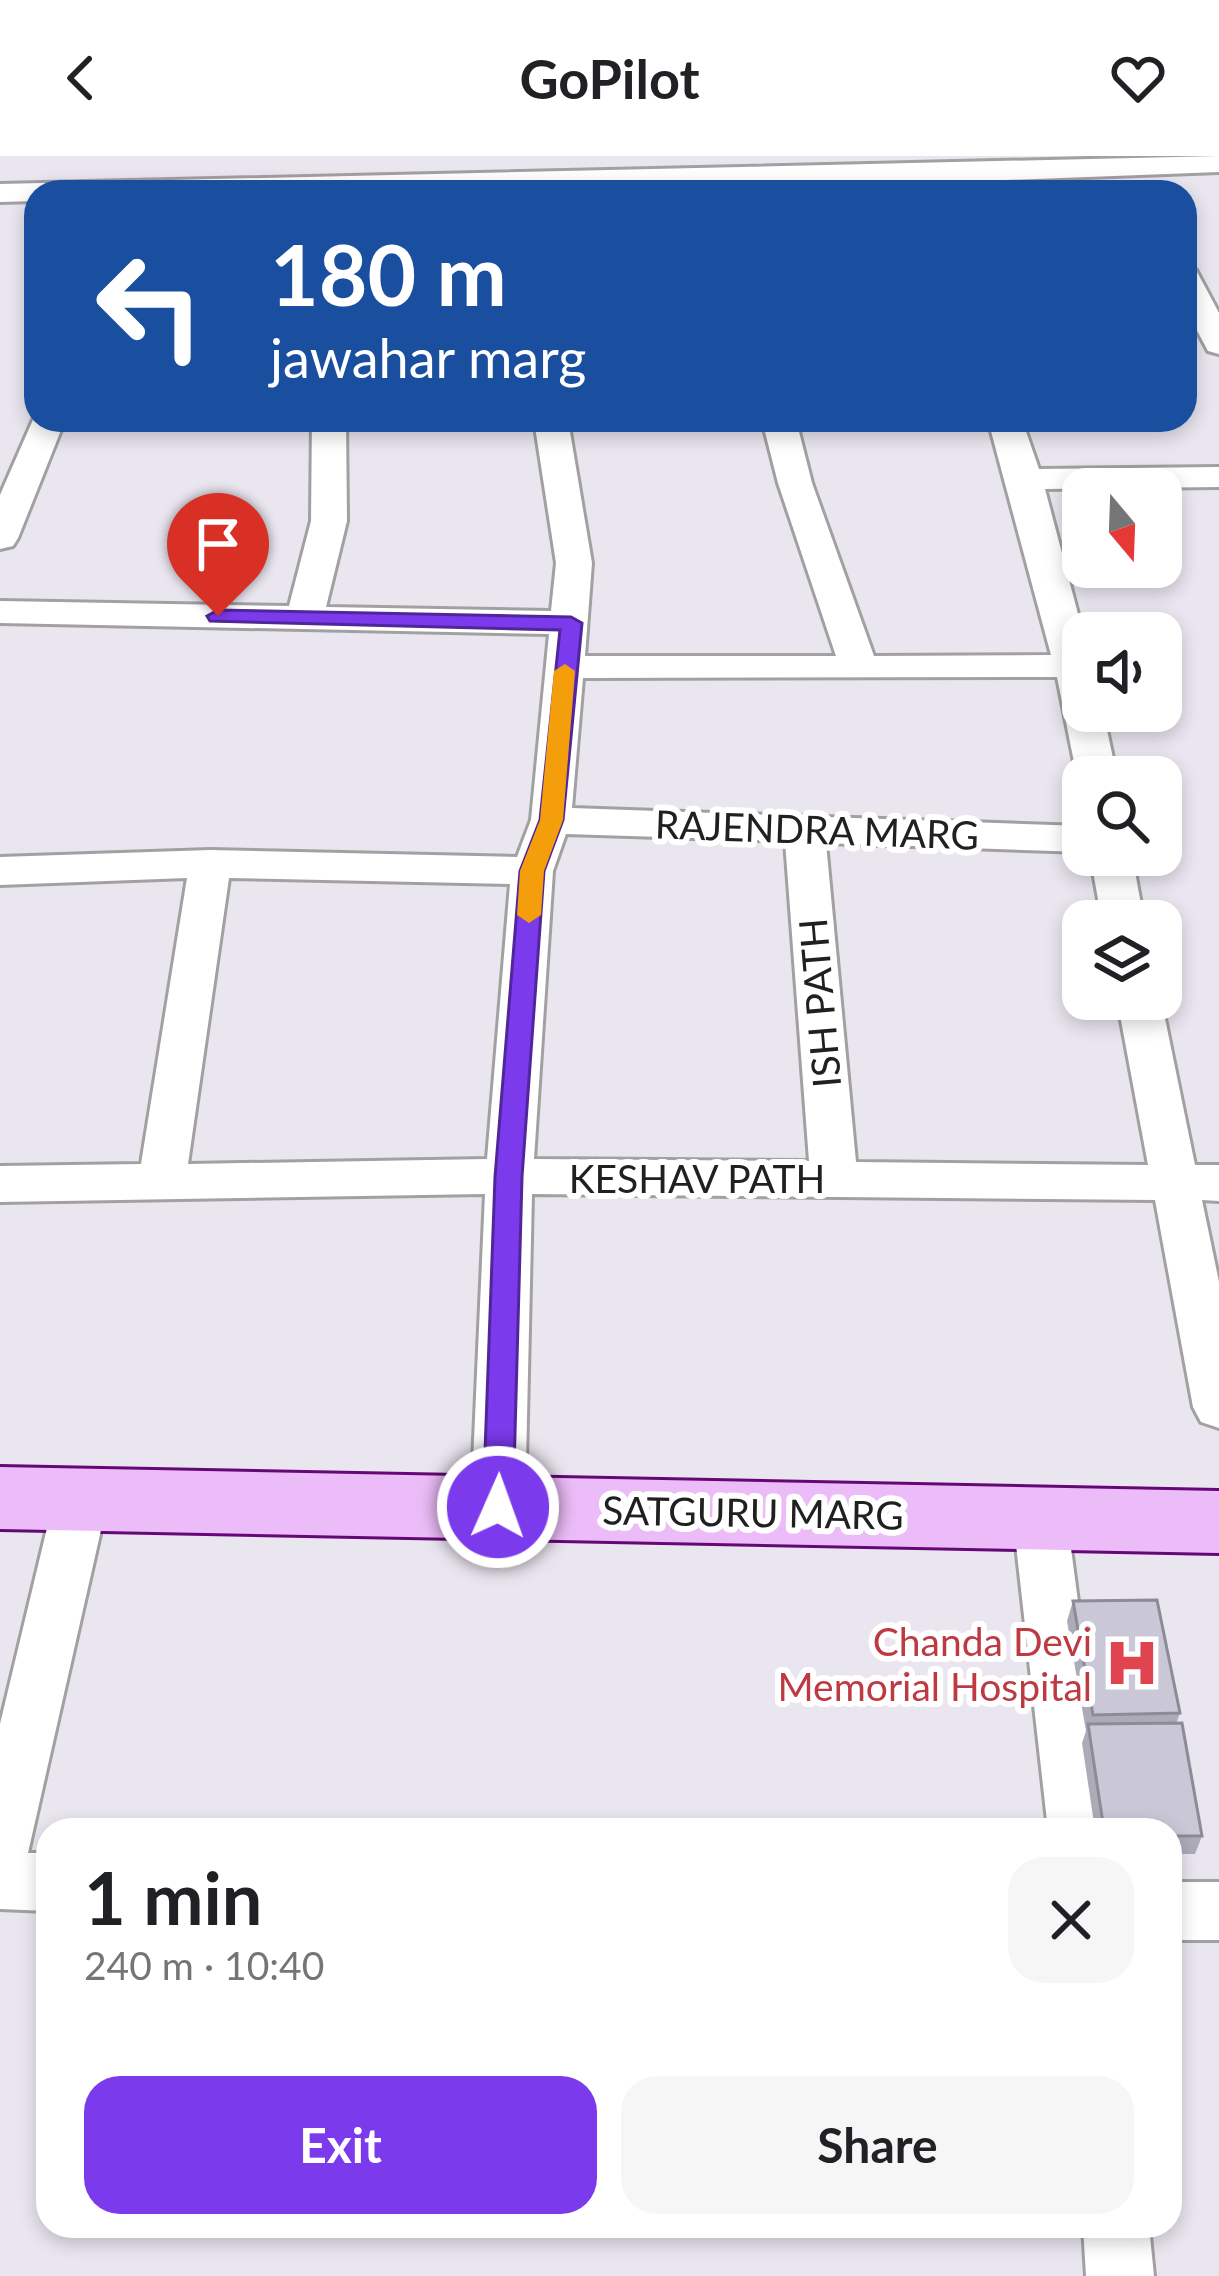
<!DOCTYPE html>
<meta charset="utf-8">
<style>
body{margin:0;font-family:Lato,sans-serif;background:#f6f6f6;color:#202124;height:100vh;display:flex;flex-direction:column;font-size:45px;white-space:nowrap}
*{box-sizing:border-box;margin:0}
p{font-size:39px;color:#757577}
.icon{flex:none;width:66px;height:66px;fill:none;stroke:currentColor;stroke-width:2;stroke-linecap:round;stroke-linejoin:round}
.map{position:relative;flex:1;overflow:hidden}
.side{position:absolute;left:36px;top:1662px;width:1146px;height:420px;display:flex;flex-direction:column;background:#fff;border-radius:36px;box-shadow:0 6px 18px #0003}
.side>*{flex:none}
.banner{position:absolute;left:24px;top:24px;width:1173px;height:252px;border-radius:36px;box-shadow:0 6px 18px #0003;background:#1a4fa0;color:#fff;overflow:hidden}
.needle{width:78px;rotate:161deg}
.tools{position:absolute;left:1062px;top:312px;display:grid;gap:24px}
.tools a{display:grid;place-items:center;width:120px;height:120px;border-radius:24px;background:#fff;box-shadow:0 6px 18px #0003;font-size:60px}
.pin{position:absolute;display:grid;place-items:center;width:102px;height:102px;color:#fff;margin:-123px -51px;border-radius:50% 50% 50% 0;rotate:-45deg;box-shadow:0 0 12px #0007}
.pin .icon{rotate:45deg}
.me{position:absolute;width:132px;margin:-66px;rotate:2deg;stroke-linejoin:round;filter:drop-shadow(0 0 9px #0008)}
.turn{display:flex;align-items:center;gap:42px;height:252px;padding:0 48px;font-size:54px}
.turn .icon{width:156px;height:156px;stroke-width:2.5}
.turn b{display:block;font-size:84px;line-height:102px}
.round{display:grid;place-items:center;flex:none;width:126px;height:126px;border-radius:36px;background:#f6f6f6}
.headline{display:flex;align-items:center;justify-content:space-between;height:204px;padding:0 48px}
h1{font-size:72px;font-weight:700;line-height:90px}
.action{display:flex;gap:24px;margin-top:auto;padding:24px 48px}
.action a{flex:1;height:138px;border-radius:36px;background:#7c3aed;color:#fff;font-size:48px;font-weight:700;line-height:138px;text-align:center}
.action a+a{background:#f6f6f6;color:#202124}
header{display:flex;justify-content:space-between;align-items:center;height:156px;padding:0 48px;background:#fff;font-size:54px;font-weight:700}
.map>svg:first-child{display:block}
.lines{fill:none;stroke-linecap:round;stroke-linejoin:round}
.street-casing{stroke:#a1a1a1;stroke-width:6}
.secondary-casing{stroke:#650776;stroke-width:6}
.street{fill:#fff;fill-rule:evenodd}
.secondary{fill:#ecbcf8;fill-rule:evenodd}
.wall{fill:#aeabb9}
.building{fill:#cac7d7;stroke:#8d8b96;stroke-width:3}
.route{fill:#7c3aed;stroke:#51269a;stroke-width:3}
.slow{fill:#f59e0b}
.labels{text-anchor:middle;dominant-baseline:central;stroke-width:12;stroke-linejoin:round;paint-order:stroke}
.street-label{font-size:39px;fill:#202020;stroke:#fff}
.health-label{font-size:39px;fill:#be3a42;stroke:#fff;text-anchor:end}
</style>
<header><svg class="icon" aria-label="back" viewBox="0 0 24 24"><path d="M15 5l-7 7 7 7"/></svg>GoPilot<svg class="icon" aria-label="heart" viewBox="0 0 24 24"><path d="M12 20l-8-8c-3-5 5-10 8-4 3-6 11-1 8 4z"/></svg></header>
<div class="map">
<svg width="1219" height="2120" viewBox="0 0 1219 2120">
<rect width="100%" height="100%" fill="#eae6f0"/>
<g class="lines">
<defs>
<path id="street" d="M 1219,0 L 1219,16 L 927,27 L 36,36 L 36,45 L 0,46 L 0,28 Z
M 1185,112 L 1196,114 L 1219,157 L 1219,198 L 1208,195 L 1185,152 Z
M 36,257 L 36,264 L 65,264 L 18,382 L 13,390 L 0,393 L 0,339 Z
M 312,264 L 346,264 L 347,365 L 326,451 L 551,455 L 556,407 L 534,264 L 568,264 L 592,407 L 585,500 L 836,500 L 778,327 L 762,264 L 796,264 L 812,327 L 874,500 L 1051,499 L 988,264 L 1022,264 L 1039,313 L 1219,311 L 1219,331 L 1045,333 L 1083,477 L 1083,555 L 1103,555 L 1117,621 L 1083,621 L 1083,630 L 1077,621 L 1057,521 L 583,522 L 572,652 L 1083,670 L 1083,696 L 826,687 L 856,1006 L 1148,1009 L 1117,843 L 1161,843 L 1195,1009 L 1219,1009 L 1219,1045 L 1202,1044 L 1219,1126 L 1219,1272 L 1201,1266 L 1193,1251 L 1155,1044 L 532,1038 L 525,1351 L 517,1367 L 498,1373 L 479,1367 L 471,1351 L 485,1038 L 0,1046 L 0,1010 L 141,1008 L 187,722 L 0,729 L 0,701 L 210,694 L 517,701 L 531,664 L 549,478 L 0,467 L 0,445 L 289,450 L 311,365 ZM 566,678 L 785,685 L 809,1005 L 534,1003 L 553,715 ZM 229,722 L 510,728 L 487,1003 L 188,1008 Z
M 1090,699 L 1132,699 L 1144,765 L 1102,765 Z
M 81,1321 L 100,1327 L 108,1343 L 28,1697 L 48,1697 L 48,1755 L 0,1753 L 0,1568 L 54,1343 L 62,1327 Z
M 1040,1339 L 1059,1346 L 1067,1362 L 1108,1674 L 1048,1674 L 1013,1362 L 1021,1346 Z
M 1170,1726 L 1219,1726 L 1219,1784 L 1170,1784 Z
M 1083,2070 L 1149,2070 L 1154,2120 L 1086,2120 Z"/>
<path id="secondary" d="M 0,1311 L 1219,1335 L 1219,1397 L 0,1373 Z"/>
</defs>
<use href="#street" class="street-casing"/>
<use href="#secondary" class="secondary-casing"/>
<use href="#street" class="street"/>
<use href="#secondary" class="secondary"/>
</g>
<path class="wall" d="M 1073,1445 L 1180,1557 L 1176,1568 L 1202,1680 L 1195,1698 L 1170,1698 L 1170,1674 L 1095,1674 L 1082,1587 L 1086,1575 L 1067,1465 Z"/>
<path class="building" d="M 1157,1444 L 1180,1557 L 1093,1559 L 1073,1445 Z
M 1182,1567 L 1202,1680 L 1170,1680 L 1170,1674 L 1104,1674 L 1088,1568 Z"/>
<path class="route" d="M 218,454 L 571,461 L 582,467 L 563,664 L 544,715 L 522,1021 L 513,1351 L 509,1360 L 498,1364 L 487,1360 L 483,1351 L 495,1021 L 520,715 L 540,664 L 560,474 L 210,465 L 207,460 Z"/>
<path class="slow" d="M 565,508 L 575,515 L 563,664 L 544,715 L 541,759 L 529,767 L 517,759 L 520,715 L 540,664 L 554,515 Z"/>
<defs>
<symbol id="hospital-bare" viewBox="-9 -9 18 18"><path d="M-5-5h3v3.5h4V-5h3V5h-3V1.5h-4V5h-3Z" fill="#e0444e" stroke="#fff" stroke-width="2.5" paint-order="stroke"/></symbol>
</defs>
<g fill-rule="evenodd">
<use href="#hospital-bare" x="1094" y="1469" width="76" height="76"/>
</g>
<g class="labels">
<g class="street-label">
<text transform="translate(817 673) rotate(2)">RAJENDRA MARG</text>
<text transform="translate(819 847) rotate(-95)">ISH PATH</text>
<text x="697" y="1022">KESHAV PATH</text>
<text transform="translate(753 1356) rotate(1)">SATGURU MARG</text>
</g>
<g class="health-label">
<text x="1092" y="1485">Chanda Devi<tspan x="1092" dy="45">Memorial Hospital</tspan></text>
</g>
</g>
</svg>
<div class="tools">
<a><svg class="needle" viewBox="-14 -14 28 28"><path d="M0-13l5 13h-10z" fill="#e53935"/><path d="M0 13l5-13h-10z" fill="#757577"/></svg></a>
<a><svg class="icon" aria-label="sound" viewBox="0 0 24 24"><path d="M4 9h4l5-4v14l-5-4H4zM17 9q2 3 0 6"/></svg></a>
<a><svg class="icon" aria-label="search" viewBox="0 0 24 24"><circle cx="10" cy="10" r="6"/><path d="M15 15l6 6"/></svg></a>
<a><svg class="icon" aria-label="layers" viewBox="0 0 24 24"><path d="M12 4l9 5-9 5-9-5zM3 14l9 5 9-5"/></svg></a>
</div>
<div class="pin" style="left:218px;top:460px;background:#d93025"><svg class="icon" aria-label="arrive" viewBox="0 0 24 24"><path d="M6 21V4h12l-3 4 3 4H6"/></svg></div>
<svg class="me" style="left:498px;top:1351px" viewBox="-20 -20 40 40"><circle r="17" fill="#7c3aed" stroke="#fff" stroke-width="3"/><path d="M0-11L8 9 0 5-8 9z" fill="#fff"/></svg>
<div class="banner">
<div class="turn"><svg class="icon" aria-label="left" viewBox="0 0 24 24"><path d="M17 20v-9H6M10 6l-5 5 5 5"/></svg><div><b>180 m</b>jawahar marg</div></div>
</div>
<section class="side">
<div class="headline"><div><h1>1 min</h1><p>240 m · 10:40</p></div><a class="round"><svg class="icon" aria-label="close" viewBox="0 0 24 24"><path d="M6 6l12 12M18 6L6 18"/></svg></a></div>
<div class="action"><a>Exit</a><a>Share</a></div>
</section>
</div>
